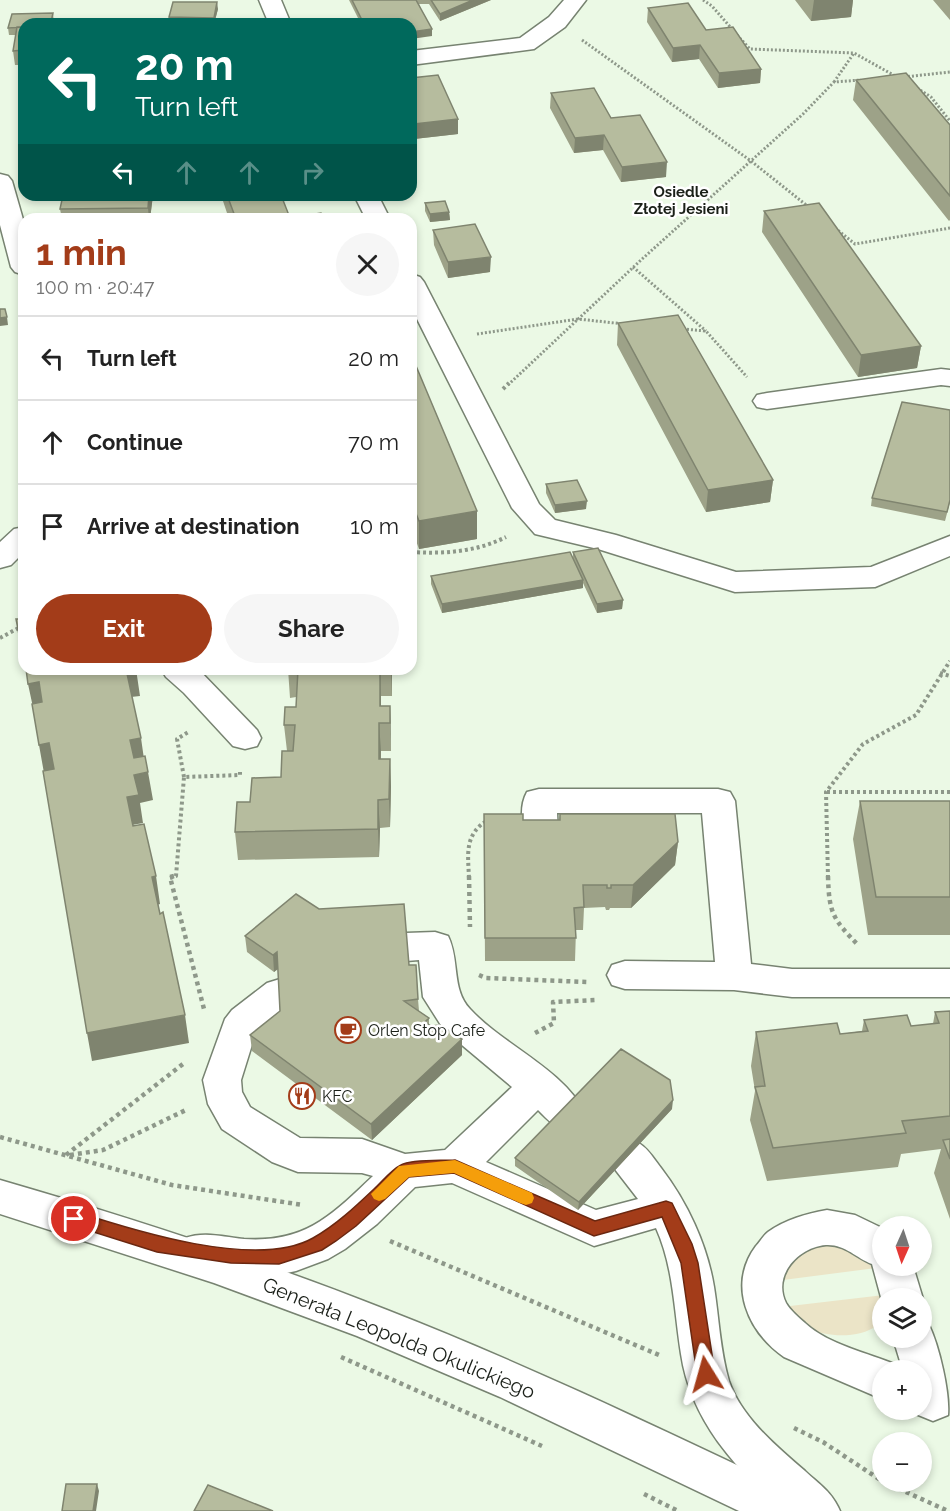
<!DOCTYPE html>
<meta charset="utf-8">
<style>
body{margin:0;font-family:Raleway,sans-serif;background:#f6f6f6;color:#222;height:100vh;display:flex;flex-direction:column;font-size:22px;white-space:nowrap}
*{box-sizing:border-box;margin:0}
p{font-size:20px;color:#767676}
.icon{flex:none;width:33px;height:33px;fill:none;stroke:currentColor;stroke-width:2;stroke-linecap:round;stroke-linejoin:round}
.map{position:relative;flex:1;overflow:hidden}
.details{position:absolute;left:18px;top:213px;width:399px;height:462px;display:flex;flex-direction:column;background:#fff;border-radius:18px;box-shadow:0 3px 9px #0003}
.details>*{flex:none}
.top-card{position:absolute;left:18px;top:18px;width:399px;height:183px;border-radius:18px;box-shadow:0 3px 9px #0003;background:#00695c;color:#fff;overflow:hidden}
.needle{width:39px;rotate:183deg}
.buttons{position:absolute;left:872px;top:1216px;display:grid;gap:12px}
.buttons a{display:grid;place-items:center;width:60px;height:60px;border-radius:50%;background:#fff;box-shadow:0 3px 9px #0003;font-size:30px}
.pin{position:absolute;display:grid;place-items:center;width:51px;height:51px;color:#fff;margin:-26px;border:3px solid #fff;border-radius:50%;box-shadow:0 2px 6px #0007}
.me{position:absolute;width:66px;margin:-33px;rotate:352deg;stroke-linejoin:round;filter:drop-shadow(0 0 4px #0008)}
.turn{display:flex;align-items:center;gap:21px;height:126px;padding:0 18px;font-size:27px}
.turn .icon{width:78px;height:78px;stroke-width:2.5}
.turn b{display:block;font-size:42px;line-height:51px}
.lanes{display:flex;align-items:center;height:57px;padding:0 18px;background:#0003;justify-content:center;gap:30px;direction:ltr}
.lanes .off{opacity:.35}
.round{display:grid;place-items:center;flex:none;width:63px;height:63px;border-radius:32px;background:#f6f6f6}
.head{display:flex;align-items:center;justify-content:space-between;height:102px;padding:0 18px}
h1{font-size:36px;font-weight:700;line-height:45px;color:#a33c19}
.primary-button{display:flex;gap:12px;margin-top:auto;padding:12px 18px}
.primary-button a{flex:1;height:69px;border-radius:36px;background:#a33c19;color:#fff;font-size:24px;font-weight:700;line-height:69px;text-align:center}
.primary-button a+a{background:#f6f6f6;color:#222}
ul{padding:0;list-style:none}
li{display:flex;align-items:center;gap:18px;height:84px;padding:0 18px;border-top:2px solid #e0e0e0}
li div{flex:1}
li b{display:block;font-size:22px}
li em{font-style:normal}
.map>svg:first-child{display:block}
.green{fill:#ebe4c7}
.lines{fill:none;stroke-linecap:round;stroke-linejoin:round}
.minor-casing{stroke:#778371;stroke-width:3}
.major-casing{stroke:#778371;stroke-width:3}
.path-far2{stroke:#8e988a;stroke-width:3;stroke-dasharray:2 2;stroke-linecap:butt}
.path-far1{stroke:#8e988a;stroke-width:4;stroke-dasharray:3 3;stroke-linecap:butt}
.path{stroke:#8e988a;stroke-width:4.5;stroke-dasharray:4 4;stroke-linecap:butt}
.minor{fill:#fff;fill-rule:evenodd}
.major{fill:#fff;fill-rule:evenodd}
.wall{fill:#9da288}
.shaded-wall{fill:#7f846f}
.building{fill:#b6bc9e;stroke:#7f846f;stroke-width:1.5}
.route{fill:#a33c19;stroke:#6a2710;stroke-width:1.5}
.slow{fill:#f59e0b}
.labels{text-anchor:middle;dominant-baseline:central;stroke-width:5;stroke-linejoin:round;paint-order:stroke}
.far-neighbourhood-label{font-size:15px;font-weight:bold;fill:#1b2019;stroke:#fff}
.poi-label{font-size:16px;fill:#1b2019;stroke:#fff;text-anchor:start}
.near-street-label{font-size:20px;fill:#1b2019;stroke:#fff}
</style>
<div class="map">
<svg width="950" height="1511" viewBox="0 0 950 1511">
<rect width="100%" height="100%" fill="#ebf9e5"/>
<path class="green" d="M 833,1242 L 869,1255 L 876,1268 L 783,1280 L 786,1257 L 796,1251 Z
M 884,1295 C 880,1305 886,1318 876,1326 C 854,1343 795,1337 790,1306 Z"/>
<g class="lines">
<defs>
<path id="minor" d="M 259,0 L 281,0 L 291,24 L 269,24 Z
M 564,0 L 586,0 L 565,27 L 534,49 L 411,65 L 411,51 L 520,38 L 549,17 Z
M 0,174 L 8,176 L 12,181 L 24,223 L 24,275 L 15,272 L 11,267 L 0,225 Z
M 354,195 L 378,195 L 390,219 L 366,219 Z
M 411,274 L 420,277 L 424,282 L 539,504 L 555,520 L 616,535 L 736,572 L 871,567 L 950,536 L 950,556 L 875,587 L 735,592 L 598,549 L 535,534 L 512,508 L 411,307 Z
M 941,369 L 950,370 L 950,386 L 941,385 L 767,409 L 757,407 L 753,401 L 757,395 L 767,393 Z
M 24,527 L 24,552 L 11,565 L 0,568 L 0,542 L 14,529 Z
M 161,669 L 198,669 L 257,730 L 261,738 L 257,746 L 245,749 L 233,746 L 184,693 L 166,677 Z
M 539,789 L 718,789 L 730,792 L 735,801 L 751,964 L 792,969 L 950,969 L 950,997 L 792,997 L 734,990 L 625,989 L 612,985 L 607,975 L 612,965 L 625,961 L 715,962 L 702,813 L 557,813 L 558,834 L 553,843 L 541,847 L 529,843 C 521,829 519,806 527,792 Z
M 435,932 L 448,936 C 460,960 451,989 470,1009 C 503,1045 563,1069 585,1113 L 580,1124 C 558,1132 553,1125 538,1110 L 486,1162 L 596,1210 L 638,1199 L 614,1168 L 608,1156 L 614,1144 C 640,1135 646,1148 661,1168 C 687,1202 707,1244 714,1287 C 719,1318 720,1351 729,1381 C 741,1417 777,1447 805,1471 C 820,1485 832,1492 840,1511 L 784,1511 C 735,1468 691,1421 681,1354 C 674,1311 674,1268 656,1228 L 594,1246 L 452,1183 L 415,1187 L 377,1224 L 345,1249 L 328,1259 L 296,1271 L 277,1275 L 248,1275 L 199,1269 L 185,1264 L 179,1251 L 185,1238 C 205,1231 223,1237 244,1239 C 305,1243 331,1216 373,1176 L 362,1173 L 298,1172 L 272,1162 L 222,1129 L 208,1104 L 203,1080 L 225,1019 L 232,1010 L 267,983 L 280,979 L 293,983 L 298,993 L 293,1003 L 255,1035 L 241,1080 L 242,1092 L 250,1107 L 300,1138 L 362,1139 L 405,1154 L 445,1150 L 512,1087 L 444,1030 L 423,997 L 419,960 L 406,961 L 393,957 L 388,947 L 393,937 L 406,933 Z
M 827,1210 L 855,1215 L 882,1228 L 882,1266 L 913,1266 L 923,1299 L 921,1303 L 921,1299 L 882,1301 L 872,1264 C 856,1258 845,1244 826,1245 C 799,1247 772,1275 786,1303 C 790,1310 799,1318 805,1323 C 829,1345 868,1353 897,1365 L 900,1371 L 882,1371 L 882,1399 L 784,1357 C 748,1332 727,1285 756,1246 C 760,1242 763,1236 768,1232 C 786,1219 806,1214 827,1210 Z
M 921,1322 L 929,1325 C 939,1346 950,1392 948,1415 L 933,1421 L 906,1410 L 921,1410 L 921,1371 L 903,1371 L 893,1338 L 921,1338 Z"/>
<path id="major" d="M 0,1180 C 131,1218 261,1260 387,1310 C 528,1365 665,1431 802,1496 L 808,1511 L 739,1511 L 500,1397 L 357,1336 L 214,1283 L 0,1214 Z"/>
</defs>
<use href="#minor" class="minor-casing"/>
<use href="#major" class="major-casing"/>
<path class="path-far2" d="M 703,0 L 712,6 L 732,29
M 737,35 L 750,49 L 854,53 L 897,77
M 582,40 L 751,161 L 810,208
M 904,77 L 950,72
M 834,82 L 854,53
M 917,88 L 931,97 L 950,121
M 835,228 L 855,244 L 950,228
M 633,267 L 706,331
M 683,329 L 706,331 L 747,377
M 477,334 L 578,319 L 624,324
M 508,385 L 641,260 L 803,114 L 834,82 L 861,80"/>
<path class="path-far1" d="M 503,389 L 509,383
M 411,552 C 444,554 476,552 506,537
M 0,638 L 24,625
M 940,673 L 950,676
M 184,777 L 177,739 L 190,731
M 827,792 L 950,792
M 170,878 L 176,876 L 184,777 L 240,775 L 240,772
M 469,878 C 468,854 464,834 488,820
M 828,878 L 826,792 L 863,744 L 916,715 L 950,661"/>
<path class="path" d="M 174,876 L 170,877 L 204,1009
M 469,876 L 470,927
M 828,876 C 829,914 833,919 859,946
M 479,975 L 486,978 L 587,982
M 535,1033 L 554,1023 L 553,1002 L 597,1000
M 0,1137 L 172,1185 L 303,1205
M 66,1155 L 183,1064
M 70,1155 L 103,1150 L 188,1109
M 390,1241 L 659,1355
M 341,1357 L 542,1446
M 794,1428 L 823,1442 L 882,1481
M 884,1482 L 948,1511
M 644,1494 L 678,1511"/>
<use href="#minor" class="minor"/>
<use href="#major" class="major"/>
</g>
<path class="wall" d="M 349,0 L 491,0 L 440,21 L 429,4 L 419,4 L 432,36 L 411,24 L 361,24 Z
M 795,0 L 853,0 L 851,17 L 811,21 Z
M 933,0 L 950,0 L 950,20 Z
M 648,8 L 706,30 L 761,69 L 760,83 L 718,88 L 699,59 L 672,62 L 647,22 Z
M 218,9 L 214,24 L 169,24 L 169,17 Z
M 53,13 L 54,24 L 24,24 L 24,65 L 15,65 L 13,51 L 16,35 L 9,35 L 8,28 L 12,14 Z
M 411,78 L 458,119 L 458,134 L 414,139 L 411,133 Z
M 856,80 L 950,125 L 950,220 L 949,221 L 853,100 Z
M 551,93 L 666,177 L 621,182 L 603,150 L 574,153 L 550,108 Z
M 63,195 L 153,195 L 150,219 L 62,219 L 60,209 Z
M 221,195 L 281,195 L 290,218 L 323,219 L 229,219 Z
M 425,203 L 449,212 L 450,220 L 430,222 L 425,211 Z
M 764,211 L 921,346 L 917,368 L 858,377 L 762,232 Z
M 433,230 L 490,272 L 448,278 L 434,245 Z
M 618,323 L 773,480 L 770,502 L 706,512 L 617,345 Z
M 411,354 L 477,511 L 477,539 L 419,549 L 411,527 Z
M 546,484 L 586,509 L 555,513 L 546,493 Z
M 872,498 L 950,502 L 945,521 L 871,506 Z
M 573,552 L 623,600 L 622,609 L 597,613 L 583,583 L 583,588 L 442,613 L 431,584 L 431,576 L 573,557 Z
M 288,669 L 392,669 L 392,696 L 381,696 L 381,706 L 390,706 L 391,751 L 381,751 L 381,759 L 390,759 L 391,787 L 390,827 L 380,828 L 379,857 L 238,860 L 235,832 L 250,802 L 281,777 L 287,751 L 284,725 L 296,707 L 296,697 L 290,698 Z
M 860,801 L 950,801 L 950,935 L 868,935 L 853,839 Z
M 484,814 L 523,820 L 559,820 L 560,814 L 678,842 L 675,865 L 631,908 L 610,908 L 609,910 L 606,910 L 605,907 L 584,908 L 583,930 L 576,930 L 575,961 L 485,961 Z
M 319,909 L 409,965 L 418,999 L 419,1011 L 429,1018 L 429,1025 L 462,1055 L 372,1140 L 252,1051 L 250,1035 L 280,1011 L 278,969 L 274,972 L 247,952 L 245,936 Z
M 950,1011 L 950,1219 L 934,1173 L 941,1149 L 901,1154 L 898,1167 L 767,1181 L 750,1120 L 755,1091 L 751,1066 L 756,1032 L 840,1034 L 862,1031 L 864,1020 L 911,1026 L 933,1024 L 935,1012 Z
M 672,1109 L 578,1210 L 515,1166 L 515,1158 Z"/>
<path class="shaded-wall" d="M 473,0 L 491,0 L 440,21 L 440,14 Z
M 814,0 L 853,0 L 851,17 L 811,21 Z
M 217,2 L 218,9 L 214,24 L 214,18 Z
M 432,29 L 432,36 L 411,39 L 411,32 Z
M 700,45 L 699,59 L 672,62 L 673,48 Z
M 761,69 L 760,83 L 718,88 L 719,73 Z
M 458,119 L 458,134 L 414,139 L 414,124 Z
M 604,135 L 603,150 L 574,153 L 575,138 Z
M 667,162 L 666,177 L 621,182 L 622,167 Z
M 149,195 L 153,195 L 150,219 L 149,219 L 148,208 Z
M 449,212 L 450,220 L 430,222 L 430,214 Z
M 491,257 L 490,272 L 448,278 L 448,262 Z
M 7,317 L 8,325 L 0,326 L 0,318 Z
M 921,346 L 917,368 L 858,377 L 861,355 Z
M 773,480 L 770,502 L 706,512 L 708,490 Z
M 587,501 L 586,509 L 555,513 L 555,505 Z
M 477,511 L 477,539 L 419,549 L 419,521 Z
M 583,580 L 583,588 L 442,613 L 442,604 Z
M 623,600 L 622,609 L 597,613 L 597,604 Z
M 126,669 L 136,669 L 140,696 L 131,697 Z
M 380,669 L 381,696 L 381,723 L 380,706 Z
M 391,669 L 392,669 L 392,696 Z
M 39,682 L 44,710 L 34,712 L 28,684 Z
M 390,706 L 391,734 L 391,751 L 390,723 Z
M 379,723 L 381,751 L 380,787 L 379,759 Z
M 141,738 L 145,766 L 135,768 L 130,740 Z
M 49,743 L 55,771 L 44,773 L 39,745 Z
M 390,759 L 391,787 L 390,827 L 389,799 Z
M 148,772 L 153,800 L 140,803 L 143,823 L 132,825 L 127,797 L 134,775 Z
M 378,800 L 380,828 L 379,857 L 378,829 Z
M 678,842 L 675,865 L 631,908 L 633,885 Z
M 156,876 L 160,904 L 157,905 L 152,877 Z
M 277,952 L 279,968 L 274,972 L 273,955 Z
M 185,1015 L 189,1043 L 92,1061 L 87,1033 Z
M 462,1039 L 462,1055 L 372,1140 L 371,1124 Z
M 673,1100 L 672,1109 L 578,1210 L 579,1202 Z
M 97,1484 L 99,1491 L 96,1511 L 93,1511 Z"/>
<path class="building" d="M 352,0 L 416,0 L 432,29 L 411,32 L 411,24 L 364,24 Z
M 431,0 L 473,0 L 440,14 Z
M 173,2 L 217,2 L 214,18 L 169,17 Z
M 688,3 L 706,30 L 733,27 L 761,69 L 719,73 L 700,45 L 673,48 L 648,8 Z
M 53,13 L 51,22 L 28,23 L 24,24 L 24,27 L 8,28 L 12,14 Z
M 54,22 L 54,24 L 28,24 L 28,23 Z
M 17,27 L 24,27 L 24,50 L 13,51 Z
M 906,73 L 950,125 L 950,196 L 856,80 Z
M 438,75 L 458,119 L 414,124 L 411,119 L 411,78 Z
M 594,88 L 611,118 L 640,115 L 667,162 L 622,167 L 604,135 L 575,138 L 551,93 Z
M 63,195 L 149,195 L 148,208 L 60,209 Z
M 227,195 L 281,195 L 290,218 L 321,213 L 323,219 L 236,219 Z
M 445,201 L 449,212 L 430,214 L 425,203 Z
M 819,203 L 921,346 L 861,355 L 764,211 Z
M 475,224 L 491,257 L 448,262 L 433,230 Z
M 0,309 L 5,309 L 7,317 L 0,318 Z
M 678,315 L 773,480 L 708,490 L 618,323 Z
M 411,354 L 477,511 L 419,521 L 411,501 Z
M 902,402 L 950,410 L 950,500 L 947,512 L 872,498 Z
M 577,480 L 587,501 L 555,505 L 546,484 Z
M 598,548 L 623,600 L 597,604 L 573,552 Z
M 570,552 L 583,580 L 442,604 L 431,576 Z
M 16,619 L 24,619 L 24,660 Z
M 26,669 L 128,669 L 126,669 L 141,738 L 130,740 L 134,758 L 145,756 L 148,772 L 134,775 L 139,795 L 127,797 L 133,826 L 144,824 L 156,876 L 152,877 L 160,914 L 163,912 L 185,1015 L 87,1033 L 43,771 L 54,769 L 49,743 L 39,745 L 32,704 L 42,702 L 39,682 L 28,684 Z
M 288,669 L 380,669 L 380,706 L 390,706 L 390,723 L 379,723 L 379,759 L 390,759 L 389,799 L 378,800 L 378,829 L 235,832 L 237,802 L 250,802 L 252,778 L 281,777 L 282,751 L 293,751 L 295,725 L 284,725 L 285,707 L 296,707 L 298,669 L 288,670 Z
M 860,801 L 950,801 L 950,897 L 876,897 Z
M 484,814 L 523,814 L 523,820 L 560,820 L 560,814 L 675,814 L 678,842 L 633,885 L 611,885 L 611,888 L 607,888 L 607,885 L 583,885 L 584,907 L 574,908 L 576,938 L 485,938 Z
M 296,894 L 319,909 L 404,904 L 409,965 L 416,965 L 418,999 L 404,1001 L 429,1018 L 425,1022 L 431,1026 L 440,1025 L 462,1039 L 371,1124 L 250,1035 L 280,1011 L 277,952 L 273,955 L 245,936 Z
M 950,1011 L 950,1116 L 902,1121 L 906,1133 L 773,1148 L 755,1087 L 765,1086 L 756,1032 L 837,1023 L 840,1034 L 868,1031 L 864,1020 L 907,1015 L 911,1026 L 939,1023 L 935,1012 Z
M 621,1049 L 670,1080 L 673,1100 L 579,1202 L 515,1158 Z
M 950,1139 L 950,1159 L 943,1140 Z
M 66,1484 L 97,1484 L 93,1511 L 62,1511 Z
M 208,1485 L 273,1511 L 194,1511 Z"/>
<path class="route" d="M 455,1160 L 595,1221 L 666,1201 L 672,1203 L 692,1244 L 698,1263 L 715,1374 L 712,1380 L 706,1382 L 700,1380 L 697,1374 L 681,1263 L 662,1217 L 594,1236 L 454,1173 L 409,1177 L 356,1226 L 336,1241 L 322,1250 L 279,1264 L 231,1263 L 157,1252 L 68,1224 L 66,1219 L 68,1214 L 74,1211 C 132,1230 257,1270 313,1238 C 336,1225 355,1207 374,1189 C 382,1182 391,1170 401,1165 C 412,1159 441,1161 455,1160 Z"/>
<path class="slow" d="M 455,1160 L 532,1193 L 534,1198 L 532,1203 L 526,1205 L 520,1203 L 454,1173 L 409,1177 L 385,1199 L 379,1201 L 374,1199 L 371,1194 L 399,1166 Z"/>
<defs>
<symbol id="cafe-ring" viewBox="-11 -11 22 22"><circle r="9.5" fill="#fff" stroke="#a33c19" stroke-width="1.5"/><path d="M-5.5-4.5H6V0H3Q3 3.5 0 3.5H-2.5Q-5.5 3.5-5.5 0ZM3-3.2v2h1.7v-2ZM-6 4.5H4V6H-6Z" fill="#a33c19"/></symbol>
<symbol id="restaurant-ring" viewBox="-11 -11 22 22"><circle r="9.5" fill="#fff" stroke="#a33c19" stroke-width="1.5"/><path d="M-5-6h1v4h1v-4h1v4h1v-4h1v5L-1.5 .5V6h-2V.5L-5-1ZM5-6V6H3V1.5H1.5Q1.5-4 5-6Z" fill="#a33c19"/></symbol>
</defs>
<g fill-rule="evenodd">
<use href="#cafe-ring" x="333" y="1015" width="30" height="30"/>
<use href="#restaurant-ring" x="287" y="1081" width="30" height="30"/>
</g>
<g class="labels">
<g class="far-neighbourhood-label">
<text x="681" y="192">Osiedle<tspan x="681" dy="17">Złotej Jesieni</tspan></text>
</g>
<g class="poi-label">
<text x="368" y="1030">Orlen Stop Cafe</text>
<text x="322" y="1096">KFC</text>
</g>
<g class="near-street-label">
<text transform="translate(399 1338) rotate(22)">Generała Leopolda Okulickiego</text>
</g>
</g>
</svg>
<div class="buttons">
<a><svg class="needle" viewBox="-14 -14 28 28"><path d="M0-13l5 13h-10z" fill="#e53935"/><path d="M0 13l5-13h-10z" fill="#767676"/></svg></a>
<a><svg class="icon" aria-label="layers" viewBox="0 0 24 24"><path d="M12 4l9 5-9 5-9-5zM3 14l9 5 9-5"/></svg></a>
<a>+</a>
<a>−</a>
</div>
<div class="pin" style="left:74px;top:1219px;background:#d93025"><svg class="icon" aria-label="arrive" viewBox="0 0 24 24"><path d="M6 21V4h12l-3 4 3 4H6"/></svg></div>
<svg class="me" style="left:706px;top:1374px" viewBox="-20 -20 40 40"><path d="M0-17L14 15 0 8-14 15z" fill="#a33c19" stroke="#fff" stroke-width="4"/></svg>
<div class="top-card">
<div class="turn"><svg class="icon" aria-label="left" viewBox="0 0 24 24"><path d="M17 20v-9H6M10 6l-5 5 5 5"/></svg><div><b>20 m</b>Turn left</div></div>
<div class="lanes"><svg class="icon" aria-label="left" viewBox="0 0 24 24"><path d="M17 20v-9H6M10 6l-5 5 5 5"/></svg><svg class="icon off" aria-label="ahead" viewBox="0 0 24 24"><path d="M12 20V5M6 11l6-6 6 6"/></svg><svg class="icon off" aria-label="ahead" viewBox="0 0 24 24"><path d="M12 20V5M6 11l6-6 6 6"/></svg><svg class="icon off" aria-label="right" viewBox="0 0 24 24"><path d="M7 20v-9h11M14 6l5 5-5 5"/></svg></div>
</div>
<section class="details">
<div class="head"><div><h1>1 min</h1><p>100 m · 20:47</p></div><a class="round"><svg class="icon" aria-label="close" viewBox="0 0 24 24"><path d="M6 6l12 12M18 6L6 18"/></svg></a></div>
<ul>
<li><svg class="icon" aria-label="left" viewBox="0 0 24 24"><path d="M17 20v-9H6M10 6l-5 5 5 5"/></svg><div><b>Turn left</b></div><em>20 m</em></li>
<li><svg class="icon" aria-label="ahead" viewBox="0 0 24 24"><path d="M12 20V5M6 11l6-6 6 6"/></svg><div><b>Continue</b></div><em>70 m</em></li>
<li><svg class="icon" aria-label="arrive" viewBox="0 0 24 24"><path d="M6 21V4h12l-3 4 3 4H6"/></svg><div><b>Arrive at destination</b></div><em>10 m</em></li>
</ul>
<div class="primary-button"><a>Exit</a><a>Share</a></div>
</section>
</div>
